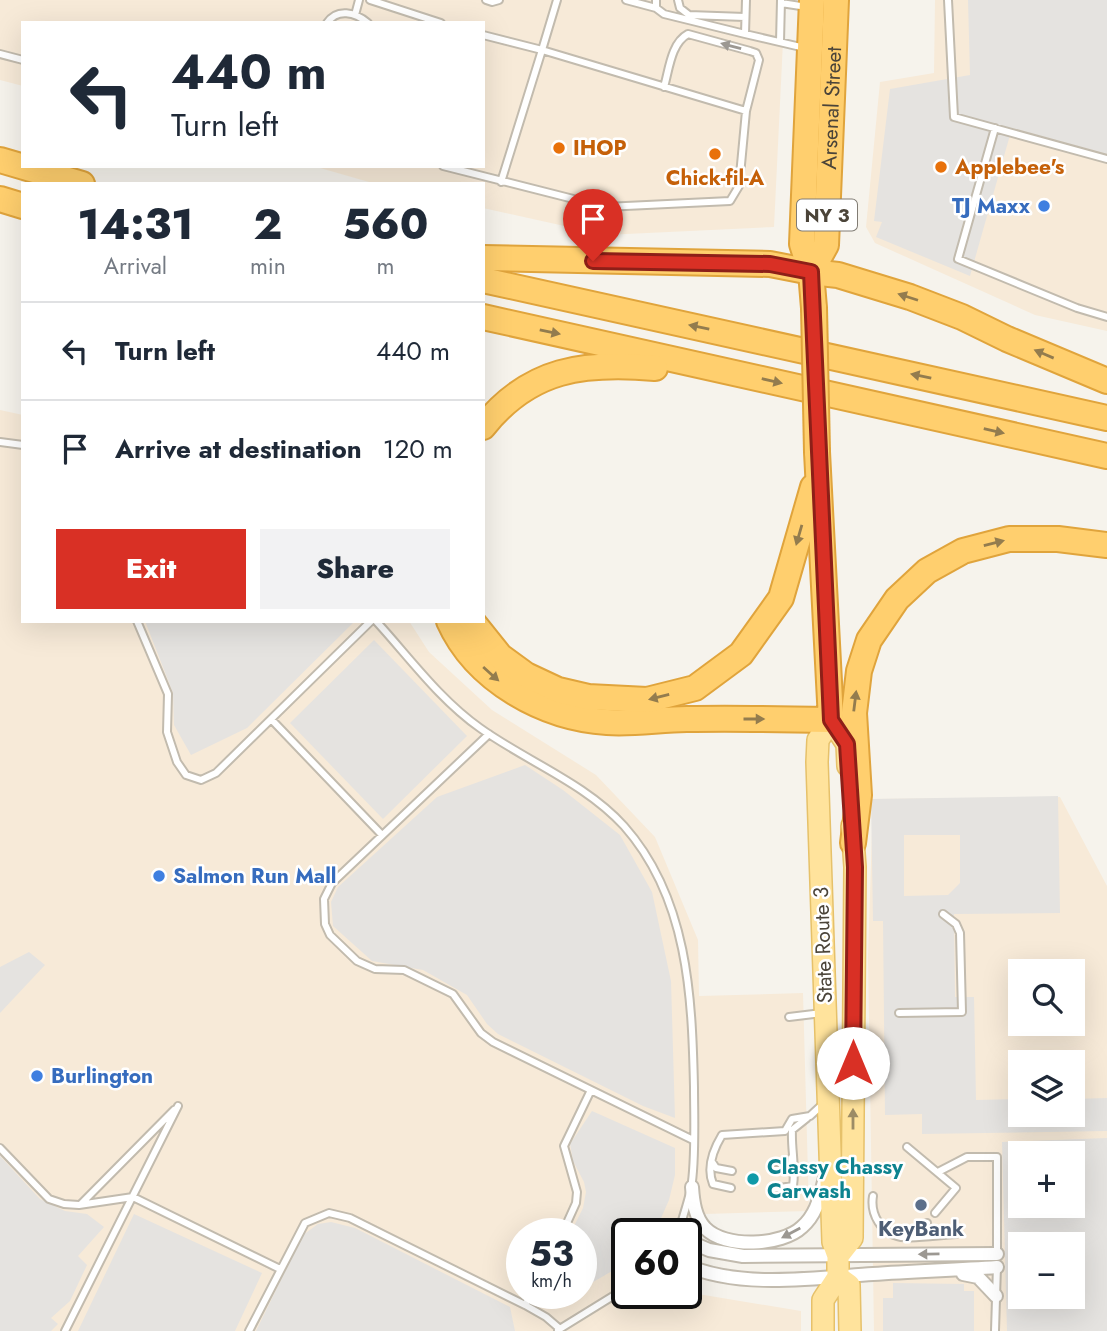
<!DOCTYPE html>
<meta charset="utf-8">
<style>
body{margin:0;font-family:Jost,sans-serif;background:#f2f2f3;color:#1f2937;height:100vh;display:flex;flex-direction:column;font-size:26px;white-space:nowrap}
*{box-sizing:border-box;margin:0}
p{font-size:23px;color:#747a83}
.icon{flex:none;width:38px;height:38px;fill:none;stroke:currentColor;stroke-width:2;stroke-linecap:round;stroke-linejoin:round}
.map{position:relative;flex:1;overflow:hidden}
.sheet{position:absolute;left:21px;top:182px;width:464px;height:441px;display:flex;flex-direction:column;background:#fff;border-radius:0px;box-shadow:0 7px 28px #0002}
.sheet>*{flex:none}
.guide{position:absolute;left:21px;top:21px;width:464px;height:147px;border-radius:0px;box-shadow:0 7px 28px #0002;background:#fff;color:#1f2937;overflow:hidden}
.controls{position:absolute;left:1008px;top:959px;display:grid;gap:14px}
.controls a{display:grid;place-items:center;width:77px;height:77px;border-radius:0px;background:#fff;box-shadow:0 7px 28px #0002;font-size:35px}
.speed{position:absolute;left:506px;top:1218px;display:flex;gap:14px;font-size:35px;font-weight:700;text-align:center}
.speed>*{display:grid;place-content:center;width:91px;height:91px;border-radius:50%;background:#fff;box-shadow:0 7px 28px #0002;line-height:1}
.speed small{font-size:18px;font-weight:400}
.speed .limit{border:4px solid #111;border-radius:10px;background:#fff;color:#111}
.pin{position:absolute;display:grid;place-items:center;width:60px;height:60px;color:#fff;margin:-72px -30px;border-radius:50% 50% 50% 0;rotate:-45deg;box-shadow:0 0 7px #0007}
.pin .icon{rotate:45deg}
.me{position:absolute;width:77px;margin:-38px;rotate:0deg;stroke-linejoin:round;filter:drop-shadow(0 0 5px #0008)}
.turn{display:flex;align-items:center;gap:24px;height:147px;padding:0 35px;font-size:32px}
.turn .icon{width:91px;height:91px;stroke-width:2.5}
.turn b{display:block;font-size:49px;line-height:60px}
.eta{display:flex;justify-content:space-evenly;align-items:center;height:119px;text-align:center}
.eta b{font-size:42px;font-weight:800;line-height:49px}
.cta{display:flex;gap:14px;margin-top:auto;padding:14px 35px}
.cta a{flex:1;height:80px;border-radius:0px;background:#d93025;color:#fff;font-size:28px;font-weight:800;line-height:80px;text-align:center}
.cta a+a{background:#f2f2f3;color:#1f2937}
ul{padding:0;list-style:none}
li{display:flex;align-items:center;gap:21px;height:98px;padding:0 35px;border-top:2px solid #e0e1e3}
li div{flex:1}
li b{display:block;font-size:26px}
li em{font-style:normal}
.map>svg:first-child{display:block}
.commercial{fill:#f7ead8;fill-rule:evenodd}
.parking{fill:#e5e3e0;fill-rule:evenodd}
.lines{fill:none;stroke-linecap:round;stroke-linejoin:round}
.lane-casing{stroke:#c2bbae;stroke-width:10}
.street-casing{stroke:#c2bbae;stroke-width:16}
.primary-casing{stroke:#e6c16a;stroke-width:24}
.highway-casing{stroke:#e0a43c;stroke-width:28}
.lane{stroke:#fff;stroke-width:6}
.street{stroke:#fff;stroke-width:12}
.primary{stroke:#ffe39c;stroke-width:21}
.highway{stroke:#ffcf6e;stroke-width:24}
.highway-bridge-casing{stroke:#e0a43c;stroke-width:28;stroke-linecap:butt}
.highway-bridge{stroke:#ffcf6e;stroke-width:24}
.oneway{fill:#9c9892}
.oneway2{fill:#937c4e}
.oneway3{fill:#9c8c66}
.route-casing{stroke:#8d1f18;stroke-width:18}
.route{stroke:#d93025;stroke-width:12}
.food-dot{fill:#e8710a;stroke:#fff;stroke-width:2.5}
.shop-dot{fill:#3f7fe0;stroke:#fff;stroke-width:2.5}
.culture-dot{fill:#0f9aa8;stroke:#fff;stroke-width:2.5}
.service-dot{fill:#5c6f8a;stroke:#fff;stroke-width:2.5}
.labels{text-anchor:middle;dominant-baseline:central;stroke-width:5;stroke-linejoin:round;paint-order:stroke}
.shield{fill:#fff;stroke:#817c74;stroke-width:2}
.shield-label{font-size:19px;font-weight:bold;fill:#4b4439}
.street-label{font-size:21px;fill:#4b4439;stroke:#fff}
.food-label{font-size:21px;font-weight:bold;fill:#c56008;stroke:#fff;text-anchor:start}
.shop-label{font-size:21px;font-weight:bold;fill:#366cbe;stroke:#fff;text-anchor:start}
.culture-label{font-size:21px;font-weight:bold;fill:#0d838f;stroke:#fff;text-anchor:start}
.service-label{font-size:21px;font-weight:bold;fill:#4e5e75;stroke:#fff}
</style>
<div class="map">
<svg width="1107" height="1331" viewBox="0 0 1107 1331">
<rect width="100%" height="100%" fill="#f6f3ec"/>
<path class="commercial" d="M 0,0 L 785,0 L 774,227 L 605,235 L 483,208 L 483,184 L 376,184 L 313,166 L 483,166 L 483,23 L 23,23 L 23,86 L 0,80 Z
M 935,0 L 1107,0 L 1107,331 L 1035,315 L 875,243 L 866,227 L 880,82 L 934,73 Z
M 0,410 L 23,415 L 23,621 L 409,621 L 429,652 L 492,710 L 596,775 L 655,837 L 698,940 L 699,996 L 803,993 L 809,1211 L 704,1214 L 686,1240 L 686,1234 L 626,1234 L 626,1293 L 686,1292 L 801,1311 L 801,1331 L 0,1331 ZM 522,1234 L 581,1234 L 581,1293 L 522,1293 Z
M 1060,797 L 1107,886 L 1107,1331 L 874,1331 L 868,957 L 873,799 ZM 1020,971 L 1073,971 L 1073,1024 L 1020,1024 ZM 1020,1062 L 1073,1062 L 1073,1115 L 1020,1115 ZM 1020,1153 L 1073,1153 L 1073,1206 L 1020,1206 ZM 1020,1244 L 1073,1244 L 1073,1297 L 1020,1297 Z"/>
<path class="parking" d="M 968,0 L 1107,0 L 1107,154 L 1012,128 L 970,276 L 876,237 L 882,222 L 874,221 L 890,89 L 970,75 Z
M 145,621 L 355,621 L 247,728 L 191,755 L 174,725 L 173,693 Z
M 374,640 L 467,736 L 383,819 L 290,723 Z
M 525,765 L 563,790 L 620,835 L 652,892 L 671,981 L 675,1118 L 643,1106 L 498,1034 L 487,1024 L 467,995 L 423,970 L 372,961 L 333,926 L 331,902 L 338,887 L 437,797 Z
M 1058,796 L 1060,913 L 954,914 L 955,997 L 974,997 L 976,1100 L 1020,1099 L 1020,1115 L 1073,1115 L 1073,1099 L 1107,1098 L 1107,1131 L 922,1134 L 922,1114 L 885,1115 L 883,921 L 873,921 L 871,799 ZM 904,835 L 960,835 L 960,883 L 948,895 L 904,896 Z
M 29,952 L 45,965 L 0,1013 L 0,967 Z
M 592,1111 L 675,1148 L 675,1175 L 669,1200 L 654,1234 L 626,1234 L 626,1263 L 581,1289 L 581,1234 L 570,1234 L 583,1208 L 586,1192 L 584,1182 L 573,1161 L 570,1144 Z
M 1107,1138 L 1107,1331 L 1007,1331 L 1002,1142 ZM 1020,1153 L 1073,1153 L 1073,1206 L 1020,1206 ZM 1073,1244 L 1073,1297 L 1020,1297 L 1020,1244 Z
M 0,1156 L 40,1199 L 65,1211 L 87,1214 L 104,1227 L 78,1256 L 87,1265 L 70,1301 L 51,1318 L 58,1324 L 51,1331 L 0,1331 Z
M 134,1214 L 262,1273 L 235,1331 L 78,1331 Z
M 331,1222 L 355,1228 L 510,1307 L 515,1331 L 256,1331 L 303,1235 L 318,1224 Z
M 893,1283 L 964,1284 L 964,1291 L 974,1291 L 974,1331 L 883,1331 L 883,1298 L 893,1298 Z"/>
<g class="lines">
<defs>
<path id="lane" d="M 370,0 L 441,23
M 486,0 L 492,2 L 499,0
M 626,0 L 656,8 L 656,0
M 678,0 L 680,8 L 689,15 L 689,18
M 746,0 L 745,34 L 805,48
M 948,0 L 954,117 L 1107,159
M 781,3 L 807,7
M 656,8 L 664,14 L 745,34
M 355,15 L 359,0
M 689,15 L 745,17
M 327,23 C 337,8 355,12 368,23
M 483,35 L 542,50 L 557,0
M 780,42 L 781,0
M 0,54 L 23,60
M 664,87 C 669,70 671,43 688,34 L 750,51 L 756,53 L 759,60 L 746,111
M 995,128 L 958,259 L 1077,308 L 1107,317
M 443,166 L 605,207 L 730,201 L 739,186 L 746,111 L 542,50 L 501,182
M 0,442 L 23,445
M 137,621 L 168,694 L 167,732 L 177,762 L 186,775 L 201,780 L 216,773 L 371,621
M 376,621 C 409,657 439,699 480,728 C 526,761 585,783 624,826 C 688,898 692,996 694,1087 C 694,1116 696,1161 691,1188 C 688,1203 682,1219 678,1234
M 271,719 L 382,835
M 489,734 L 332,883 L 324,899 L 325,924 L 330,935 L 357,961 L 375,969 L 404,970 L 453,994 L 481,1033 L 493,1042 L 693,1140
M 899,1013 L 962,1012 L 960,933 L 956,924 L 943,914
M 789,1017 L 822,1013
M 907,1147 L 956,1188 L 935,1213
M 0,1148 L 49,1199 L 64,1204 L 79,1205 L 133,1197 L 280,1269
M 712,1162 L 716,1168 L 732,1171
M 774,1170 L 784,1170 L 791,1165 L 792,1157
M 938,1172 L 967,1157 L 997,1157 L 997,1256
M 731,1188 L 713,1184 C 706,1167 713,1150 722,1135 L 785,1131 L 792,1119 L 810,1116 L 823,1104
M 773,1189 L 793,1186 C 796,1166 791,1150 792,1130 L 807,1118
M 873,1196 C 870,1214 881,1234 901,1237 C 918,1239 938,1235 956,1234
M 81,1204 L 174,1110
M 562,1234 L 576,1203 L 577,1192 L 564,1146 L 591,1090
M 915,1236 L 927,1223
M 525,1305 L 532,1293
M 558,1330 L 626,1288
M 65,1331 L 178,1106
M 249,1331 L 305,1223 L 329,1213 L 350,1218 L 525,1305 L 546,1317 L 560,1329
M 995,1331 L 997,1266"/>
<path id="street" d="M 692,1187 C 693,1202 695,1217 705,1228 C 725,1249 782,1246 802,1227 C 817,1214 820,1196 825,1178
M 686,1240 L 709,1250 L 743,1256 L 997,1254
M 686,1265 C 739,1289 815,1278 873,1274 C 914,1271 955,1270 997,1267
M 963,1274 L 978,1277 L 996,1296"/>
<path id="primary" d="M 838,1256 L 852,1238 L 855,867 L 852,826
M 838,1277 L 838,1256 L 833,1242 L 817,762 L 818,740 L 831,720 L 847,744 L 848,766
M 838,1277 L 849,1285 L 850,1331
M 823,1331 L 823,1300 L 838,1277"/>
<g id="highway">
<path d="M 812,0 L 802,244 L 811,272 L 814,308"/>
<path d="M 0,160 L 82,184"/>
<path d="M 0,199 L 23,206"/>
<path d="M 483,258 L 770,264 L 811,272 L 838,275 L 910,297 L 962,317 L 1007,339 L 1107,381"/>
<path id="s1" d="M 811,272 L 826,245 L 836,0"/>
<path d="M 483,280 L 1107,418"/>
<path d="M 483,317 L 1107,456"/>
<path d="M 483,427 C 530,368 584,362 655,368"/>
<path d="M 449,621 C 476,681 544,718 607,722 C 634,724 661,719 687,719 C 735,718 783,719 831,720 L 817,452"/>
<path d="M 472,621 L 500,656 L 526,675 L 558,690 L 588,697 L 647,700 L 695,688 L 741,654 L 781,598 L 813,487"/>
<path d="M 853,843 L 859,795 L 854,713 L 859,671 L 869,640 L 897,599 L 927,571 L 963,551 L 1009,539 L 1058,539 L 1107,545"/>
</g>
</defs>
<use href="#lane" class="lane-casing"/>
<use href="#street" class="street-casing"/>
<use href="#primary" class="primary-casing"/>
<use href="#highway" class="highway-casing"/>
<use href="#lane" class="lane"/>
<use href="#street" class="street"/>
<use href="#primary" class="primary"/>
<use href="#highway" class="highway"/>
<defs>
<path id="highway-bridge" d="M 814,308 L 817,452"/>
</defs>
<use href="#highway-bridge" class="highway-bridge-casing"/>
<use href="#highway-bridge" class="highway-bridge"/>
</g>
<defs><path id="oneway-solid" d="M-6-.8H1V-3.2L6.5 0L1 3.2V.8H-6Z" transform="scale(1.75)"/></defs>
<g class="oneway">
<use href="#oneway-solid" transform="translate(731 46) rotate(-165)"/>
<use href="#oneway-solid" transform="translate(791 1233) rotate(152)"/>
<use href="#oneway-solid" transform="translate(929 1254) rotate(179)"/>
</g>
<g class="oneway2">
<use href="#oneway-solid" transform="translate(908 297) rotate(-162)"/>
<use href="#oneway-solid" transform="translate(699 327) rotate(-168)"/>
<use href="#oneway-solid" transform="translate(550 332) rotate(12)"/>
<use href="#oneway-solid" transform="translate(1044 354) rotate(-157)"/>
<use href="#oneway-solid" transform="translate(921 376) rotate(-168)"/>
<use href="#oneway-solid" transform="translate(772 381) rotate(13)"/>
<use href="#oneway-solid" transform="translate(994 431) rotate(13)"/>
<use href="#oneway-solid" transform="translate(799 535) rotate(106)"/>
<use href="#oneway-solid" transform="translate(994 543) rotate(-14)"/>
<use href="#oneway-solid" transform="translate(491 674) rotate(42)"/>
<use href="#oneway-solid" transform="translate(659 697) rotate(166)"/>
<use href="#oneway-solid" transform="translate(855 701) rotate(-83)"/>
<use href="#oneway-solid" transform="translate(754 719)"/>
</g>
<use class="oneway3" href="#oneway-solid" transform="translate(853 1119) rotate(-90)"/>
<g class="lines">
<defs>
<path id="route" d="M 593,261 L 770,264 L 811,272 L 831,720 L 847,744 L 855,867 L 853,1063"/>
</defs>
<use href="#route" class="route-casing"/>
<use href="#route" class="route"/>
</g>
<g class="food-dot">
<circle cx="559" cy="148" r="7"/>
<circle cx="715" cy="154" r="7"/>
<circle cx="941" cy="167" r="7"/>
</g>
<g class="shop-dot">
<circle cx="1044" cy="206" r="7"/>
<circle cx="159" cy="876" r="7"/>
<circle cx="37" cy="1076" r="7"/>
</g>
<circle class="culture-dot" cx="753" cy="1179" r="7"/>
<circle class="service-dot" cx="921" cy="1205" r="7"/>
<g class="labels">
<rect class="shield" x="797" y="199.5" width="60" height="31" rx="5"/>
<g class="shield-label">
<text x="827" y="215">NY 3</text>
</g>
<g class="street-label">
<text stroke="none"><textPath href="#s1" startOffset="168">Arsenal Street</textPath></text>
<text transform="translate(823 945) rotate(-92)">State Route 3</text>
</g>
<g class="food-label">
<text x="573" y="148">IHOP</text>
<text x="955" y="167">Applebee's</text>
<text x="715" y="178" text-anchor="middle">Chick-fil-A</text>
</g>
<g class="shop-label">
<text x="1030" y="206" text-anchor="end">TJ Maxx</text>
<text x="173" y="876">Salmon Run Mall</text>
<text x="51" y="1076">Burlington</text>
</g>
<g class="culture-label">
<text x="767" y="1167">Classy Chassy<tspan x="767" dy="24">Carwash</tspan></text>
</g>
<g class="service-label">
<text x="921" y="1229">KeyBank</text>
</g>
</g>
</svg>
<div class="controls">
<a><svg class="icon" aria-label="search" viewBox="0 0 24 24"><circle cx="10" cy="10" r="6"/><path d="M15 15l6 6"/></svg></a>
<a><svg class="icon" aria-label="layers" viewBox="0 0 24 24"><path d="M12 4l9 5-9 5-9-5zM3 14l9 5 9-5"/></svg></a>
<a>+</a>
<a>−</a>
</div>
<div class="speed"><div>53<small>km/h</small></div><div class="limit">60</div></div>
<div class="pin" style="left:593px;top:261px;background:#d93025"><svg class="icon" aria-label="arrive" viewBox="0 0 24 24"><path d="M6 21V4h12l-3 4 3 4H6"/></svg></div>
<svg class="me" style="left:853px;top:1063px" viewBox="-20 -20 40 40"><circle r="19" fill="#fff"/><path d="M0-13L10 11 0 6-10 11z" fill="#d93025"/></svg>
<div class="guide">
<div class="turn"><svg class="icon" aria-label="left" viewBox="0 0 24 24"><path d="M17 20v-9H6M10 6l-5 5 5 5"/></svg><div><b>440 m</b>Turn left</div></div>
</div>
<section class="sheet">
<div class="eta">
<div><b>14:31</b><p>Arrival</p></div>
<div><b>2</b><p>min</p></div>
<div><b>560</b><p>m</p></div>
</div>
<ul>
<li><svg class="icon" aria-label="left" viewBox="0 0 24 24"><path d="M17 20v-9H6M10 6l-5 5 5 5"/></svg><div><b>Turn left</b></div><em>440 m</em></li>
<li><svg class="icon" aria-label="arrive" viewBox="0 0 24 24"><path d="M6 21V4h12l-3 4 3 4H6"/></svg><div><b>Arrive at destination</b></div><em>120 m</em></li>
</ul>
<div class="cta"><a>Exit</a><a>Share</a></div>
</section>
</div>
